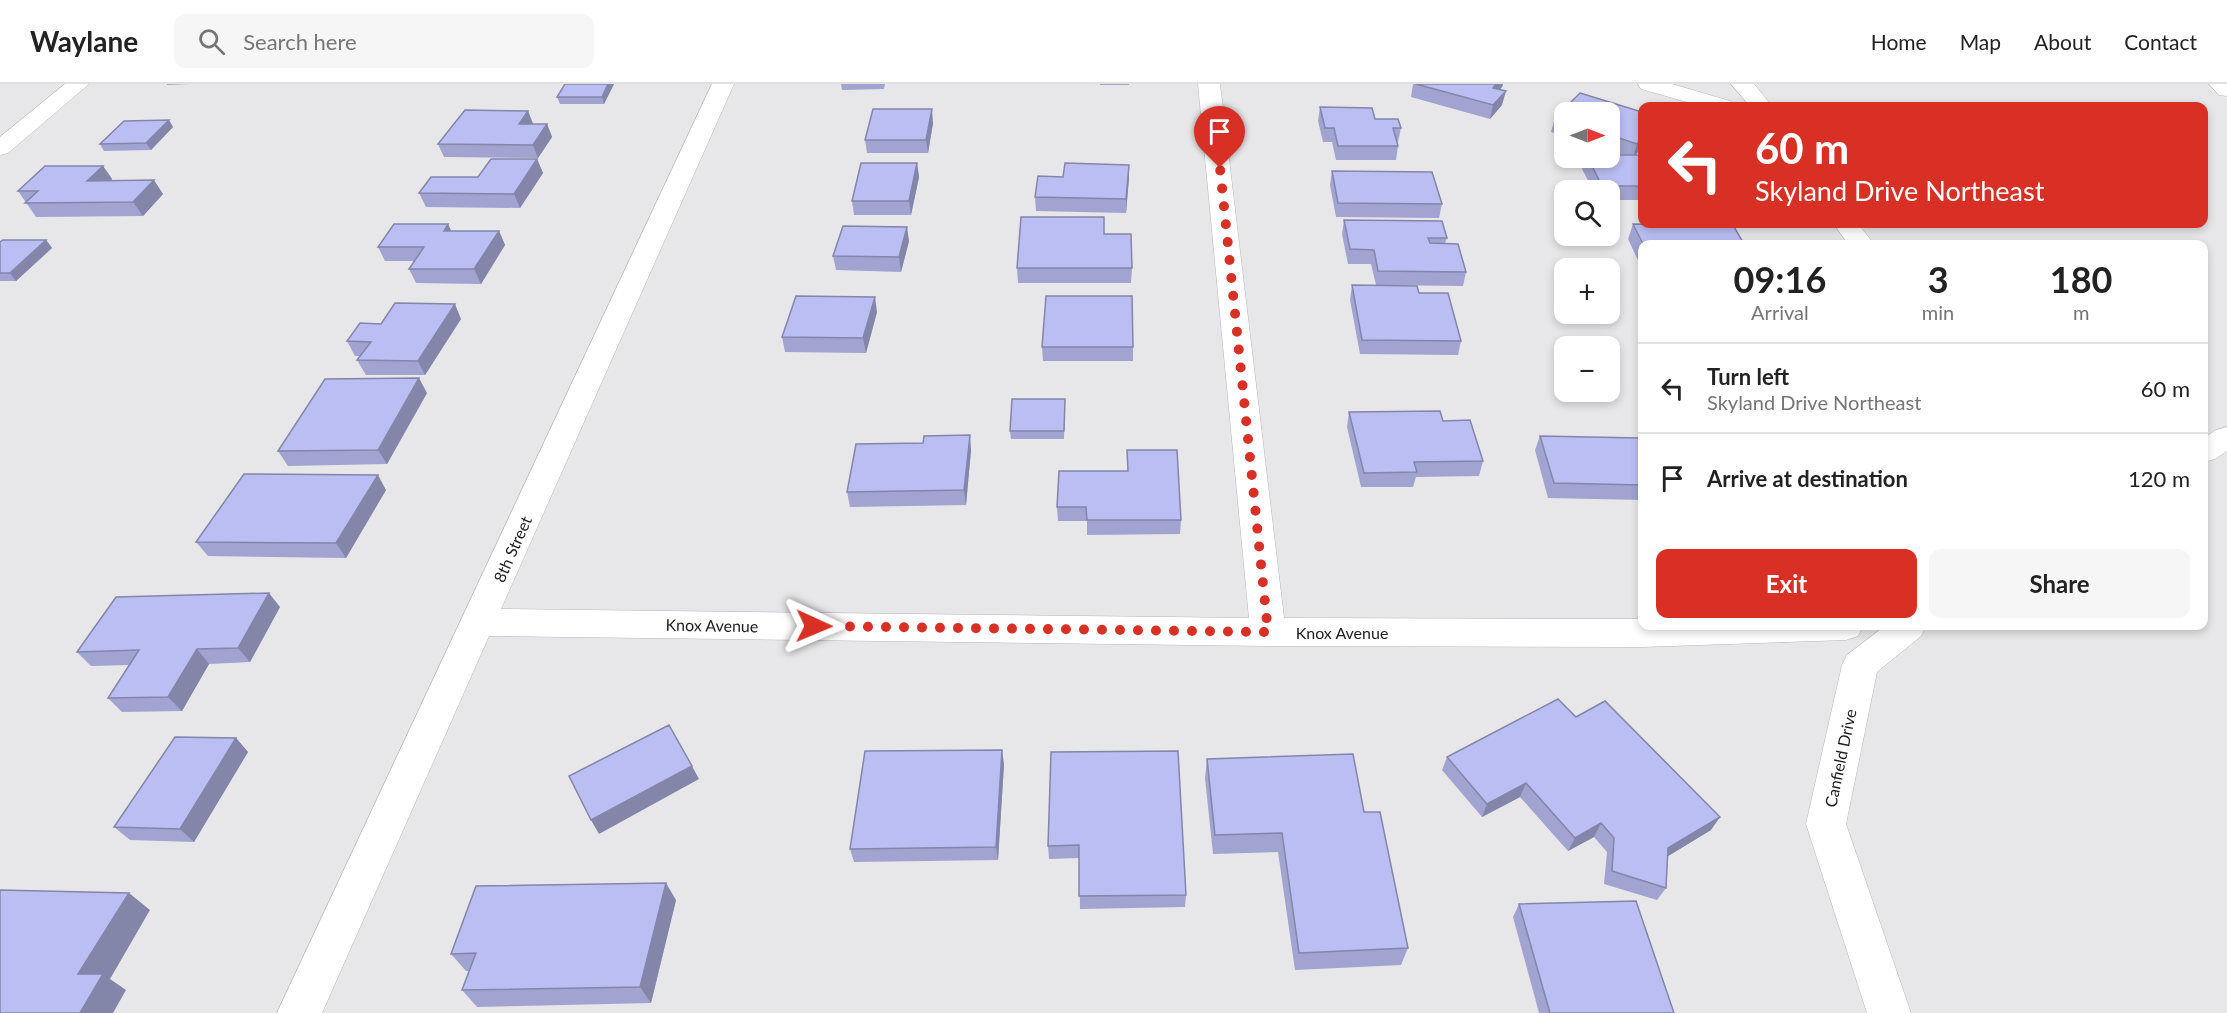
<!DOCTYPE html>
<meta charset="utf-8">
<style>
body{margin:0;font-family:Lato,sans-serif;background:#f6f6f6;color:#222;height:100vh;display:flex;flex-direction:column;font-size:22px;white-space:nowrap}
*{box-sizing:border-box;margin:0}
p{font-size:20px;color:#767676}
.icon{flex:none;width:33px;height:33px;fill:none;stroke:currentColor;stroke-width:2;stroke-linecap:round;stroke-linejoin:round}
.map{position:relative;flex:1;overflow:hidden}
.drawer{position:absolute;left:1638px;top:156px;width:570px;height:390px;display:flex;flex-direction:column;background:#fff;border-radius:12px;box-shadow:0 3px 9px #0003}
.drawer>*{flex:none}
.banner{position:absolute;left:1638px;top:18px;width:570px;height:126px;border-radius:12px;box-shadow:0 3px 9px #0003;background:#d93025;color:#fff;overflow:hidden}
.needle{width:39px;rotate:90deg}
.controls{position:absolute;left:1554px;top:18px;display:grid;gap:12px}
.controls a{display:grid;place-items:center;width:66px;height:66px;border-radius:12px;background:#fff;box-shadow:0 3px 9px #0003;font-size:30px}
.pin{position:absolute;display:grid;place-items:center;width:51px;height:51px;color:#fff;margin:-62px -26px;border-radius:50% 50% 50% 0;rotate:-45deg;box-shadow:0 0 6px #0007}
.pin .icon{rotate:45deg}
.me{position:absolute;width:66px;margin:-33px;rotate:91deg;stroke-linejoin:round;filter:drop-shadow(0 0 4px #0008)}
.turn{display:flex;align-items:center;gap:21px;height:126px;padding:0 18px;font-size:27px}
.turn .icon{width:78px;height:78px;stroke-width:2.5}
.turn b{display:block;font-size:42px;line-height:51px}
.eta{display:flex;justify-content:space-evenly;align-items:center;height:102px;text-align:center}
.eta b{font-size:36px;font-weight:700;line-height:42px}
.cta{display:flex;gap:12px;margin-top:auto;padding:12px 18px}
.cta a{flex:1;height:69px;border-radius:12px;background:#d93025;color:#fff;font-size:24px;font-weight:700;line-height:69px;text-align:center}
.cta a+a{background:#f6f6f6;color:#222}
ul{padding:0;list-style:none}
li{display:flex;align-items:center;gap:18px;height:90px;padding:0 18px;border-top:2px solid #e0e0e0}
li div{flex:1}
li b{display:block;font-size:22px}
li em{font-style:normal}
header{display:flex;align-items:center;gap:36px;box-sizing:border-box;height:84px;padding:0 30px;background:#fff;border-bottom:2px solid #e0e0e0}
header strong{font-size:28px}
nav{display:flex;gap:33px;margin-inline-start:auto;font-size:21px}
.search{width:420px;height:54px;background:#f6f6f6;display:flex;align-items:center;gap:15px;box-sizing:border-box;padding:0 21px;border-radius:12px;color:#767676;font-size:22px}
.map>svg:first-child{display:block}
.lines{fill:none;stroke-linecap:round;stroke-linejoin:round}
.street-casing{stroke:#b6b7b8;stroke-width:1}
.street{fill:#fff;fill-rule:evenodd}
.wall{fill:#a1a3d0}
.shaded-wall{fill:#8385a9}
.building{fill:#bbbef2;stroke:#8385a9;stroke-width:1.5}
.route{stroke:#d93025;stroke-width:10;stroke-dasharray:0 18}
.labels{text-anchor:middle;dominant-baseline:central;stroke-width:6;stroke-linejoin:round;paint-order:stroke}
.street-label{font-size:16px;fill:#1d1d1e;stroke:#fff}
</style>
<header>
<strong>Waylane</strong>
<div class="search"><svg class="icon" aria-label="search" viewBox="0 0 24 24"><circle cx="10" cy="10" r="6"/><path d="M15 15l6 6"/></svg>Search here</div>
<nav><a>Home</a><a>Map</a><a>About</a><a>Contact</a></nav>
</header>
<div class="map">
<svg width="2227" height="929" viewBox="0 0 2227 929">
<rect width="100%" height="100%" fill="#e7e7e9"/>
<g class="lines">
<defs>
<path id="street" d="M 65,0 L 89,0 L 8,69 L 0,71 L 0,53 Z
M 712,0 L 734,0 L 501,525 L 1249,534 L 1198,0 L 1220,0 L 1284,534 L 1642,535 L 1642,542 L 1863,542 L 1858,552 L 1846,556 L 1642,563 L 1268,562 L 489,552 L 322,929 L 277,929 Z
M 1638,0 L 1672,0 L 1730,17 L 1733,22 L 1701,22 L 1641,5 Z
M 1731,0 L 1754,0 L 1772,22 L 1750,22 Z
M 2209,0 L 2227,0 L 2227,12 L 2219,11 Z
M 1834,140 L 1858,140 L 1874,160 L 1848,160 Z
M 2227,343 L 2227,367 L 2215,375 L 2204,378 L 2204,354 L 2216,346 Z
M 1885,542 L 1926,542 L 1921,552 L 1877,588 L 1846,740 L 1911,929 L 1867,929 L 1806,740 L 1842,581 L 1847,571 Z"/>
</defs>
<use href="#street" class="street-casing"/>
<use href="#street" class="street"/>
</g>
<path class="wall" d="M 167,0 L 190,0 L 167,1 Z
M 614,0 L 604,20 L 560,20 L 557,13 Z
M 841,0 L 885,0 L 884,5 L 842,6 Z
M 1100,0 L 1129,0 L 1129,1 L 1100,1 Z
M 1413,0 L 1503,0 L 1502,3 L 1499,6 L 1502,21 L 1490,35 L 1411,13 Z
M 1580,9 L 1642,28 L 1642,63 L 1636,71 L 1642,71 L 1642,116 L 1610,116 L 1610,106 L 1593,106 L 1582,85 L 1586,74 L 1610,74 L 1610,71 L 1623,71 L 1610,66 L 1610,28 L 1564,28 L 1564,52 L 1551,48 L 1555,34 Z
M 1320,23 L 1375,35 L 1401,44 L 1398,58 L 1397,58 L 1398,62 L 1396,76 L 1336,76 L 1332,58 L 1323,58 L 1318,37 Z
M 528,27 L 533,40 L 547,40 L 552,53 L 538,74 L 444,73 L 438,60 Z
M 933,39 L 928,69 L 867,69 L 865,56 Z
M 173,43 L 151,66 L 104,67 L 100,60 Z
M 537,75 L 543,89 L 520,124 L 426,123 L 419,109 L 478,93 Z
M 917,79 L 919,93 L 911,131 L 854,131 L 852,117 Z
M 103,82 L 112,95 L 111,97 L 163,110 L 143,132 L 36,133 L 18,107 Z
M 1332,87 L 1442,120 L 1439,134 L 1336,133 L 1330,101 Z
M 1129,94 L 1126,129 L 1036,127 L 1035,113 Z
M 1344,136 L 1447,154 L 1445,159 L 1466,188 L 1463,202 L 1376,201 L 1371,180 L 1348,180 L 1342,150 Z
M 448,140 L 451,147 L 499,147 L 505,161 L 481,200 L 416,199 L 409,185 L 414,177 L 385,177 L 378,163 Z
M 1633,140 L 1642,160 L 1642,185 L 1628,155 Z
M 1104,150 L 1132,184 L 1131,199 L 1018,199 L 1017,184 Z
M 46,156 L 52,164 L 16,197 L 0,197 L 0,158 Z
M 909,157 L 901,188 L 836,186 L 833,172 Z
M 1352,201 L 1419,209 L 1461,257 L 1458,271 L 1360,270 L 1350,216 Z
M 877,228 L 866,269 L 785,268 L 782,253 Z
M 461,235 L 425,291 L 366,291 L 357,276 L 361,272 L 355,272 L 347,257 Z
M 1042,263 L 1133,263 L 1133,277 L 1043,277 Z
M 427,309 L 387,380 L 288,382 L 278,367 Z
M 1065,315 L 1064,355 L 1011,355 L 1010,347 Z
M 1349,328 L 1443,337 L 1483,377 L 1479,392 L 1416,393 L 1413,403 L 1361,403 L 1347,343 Z
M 1540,352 L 1642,364 L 1642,416 L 1548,414 L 1535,366 Z
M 971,366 L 966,421 L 850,423 L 847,408 Z
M 1059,387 L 1181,436 L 1180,450 L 1087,451 L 1087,437 L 1058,437 L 1057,423 Z
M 386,406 L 346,474 L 208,472 L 196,458 Z
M 280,523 L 250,578 L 209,580 L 182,627 L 122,628 L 108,614 L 129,581 L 91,582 L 77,568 Z
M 1576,633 L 1711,746 L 1668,772 L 1666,804 L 1657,816 L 1604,800 L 1607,768 L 1594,753 L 1568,767 L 1520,713 L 1482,733 L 1442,686 L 1447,673 Z
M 236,654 L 248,668 L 194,758 L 130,756 L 114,743 Z
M 1051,668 L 1186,811 L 1185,823 L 1080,825 L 1079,774 L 1049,775 L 1048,762 Z
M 1207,675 L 1364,728 L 1408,864 L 1401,881 L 1295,886 L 1278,768 L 1213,770 L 1205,694 Z
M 1004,680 L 998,776 L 854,778 L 850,765 Z
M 676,816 L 651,919 L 477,923 L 462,906 L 469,887 L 466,887 L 451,870 Z
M 1519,820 L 1674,929 L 1539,929 L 1513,833 Z"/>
<path class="shaded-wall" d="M 608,0 L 614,0 L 604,20 L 602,13 Z
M 1496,0 L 1503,0 L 1502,3 L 1489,17 L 1493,4 Z
M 1506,7 L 1502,21 L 1490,35 L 1493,21 Z
M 932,25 L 933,39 L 928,69 L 926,56 Z
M 528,27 L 533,40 L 519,40 Z
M 169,36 L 173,43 L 151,66 L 146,59 Z
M 547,40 L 552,53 L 538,74 L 533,61 Z
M 1642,54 L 1642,63 L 1633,74 L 1637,60 Z
M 537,75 L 543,89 L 520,124 L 514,110 Z
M 917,79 L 919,93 L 911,131 L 909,117 Z
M 1129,81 L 1129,94 L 1126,129 L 1126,115 Z
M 103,82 L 112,95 L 96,111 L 87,97 Z
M 154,96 L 163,110 L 143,132 L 133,118 Z
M 448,140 L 455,155 L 444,147 Z
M 907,143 L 909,157 L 901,188 L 899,173 Z
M 499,147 L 505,161 L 481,200 L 474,185 Z
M 46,156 L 52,164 L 16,197 L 10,189 Z
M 875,213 L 877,228 L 866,269 L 863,254 Z
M 455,220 L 461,235 L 425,291 L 418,277 Z
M 419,294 L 427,309 L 387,380 L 378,366 Z
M 970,351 L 971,366 L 966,421 L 964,406 Z
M 378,391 L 386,406 L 346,474 L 336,459 Z
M 269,509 L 280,523 L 250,578 L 238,564 Z
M 197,565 L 209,580 L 182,627 L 168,613 Z
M 236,654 L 248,668 L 194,758 L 180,745 Z
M 1002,666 L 1004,680 L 998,776 L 996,763 Z
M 692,682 L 699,695 L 599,750 L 591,736 Z
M 1526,699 L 1520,713 L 1482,733 L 1487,720 Z
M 1720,733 L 1711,746 L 1660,777 L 1668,764 Z
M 1601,739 L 1594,753 L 1568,767 L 1575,754 Z
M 666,799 L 676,816 L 651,919 L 640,903 Z
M 129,809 L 150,826 L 110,895 L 126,906 L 113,929 L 80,929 L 78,890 Z"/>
<path class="building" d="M 565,0 L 608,0 L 602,13 L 557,13 Z
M 1416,0 L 1496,0 L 1493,4 L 1506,7 L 1493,21 Z
M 1580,9 L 1642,28 L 1642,54 L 1637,60 L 1610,51 L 1610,28 L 1564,28 L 1564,37 L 1555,34 Z
M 1320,23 L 1372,24 L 1375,35 L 1398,35 L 1401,44 L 1393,44 L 1398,62 L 1338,62 L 1334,44 L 1325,44 Z
M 873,25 L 932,25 L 926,56 L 865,56 Z
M 465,26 L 528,27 L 519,40 L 547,40 L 533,61 L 438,60 Z
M 169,36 L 146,59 L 100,60 L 124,37 Z
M 1610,71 L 1642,71 L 1642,102 L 1602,102 L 1588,74 L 1610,74 Z
M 491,75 L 537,75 L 514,110 L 419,109 L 431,93 L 478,93 Z
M 861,79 L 917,79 L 909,117 L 852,117 Z
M 1065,79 L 1129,81 L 1126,115 L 1035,113 L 1038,92 L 1063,93 Z
M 45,82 L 103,82 L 87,97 L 154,96 L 133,118 L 25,119 L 38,107 L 18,107 Z
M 1332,87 L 1432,88 L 1442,120 L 1338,119 Z
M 1021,133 L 1104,133 L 1104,150 L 1131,150 L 1132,184 L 1017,184 Z
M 1344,136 L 1442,137 L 1447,154 L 1428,154 L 1430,159 L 1458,160 L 1466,188 L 1378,187 L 1374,166 L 1350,165 Z
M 394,140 L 448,140 L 444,147 L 499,147 L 474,185 L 409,185 L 424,163 L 378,163 Z
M 1633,140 L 1733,141 L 1744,160 L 1643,160 Z
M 843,142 L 907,143 L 899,173 L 833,172 Z
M 3,156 L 46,156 L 10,189 L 0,189 L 0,158 Z
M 1352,201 L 1417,202 L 1419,209 L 1448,209 L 1461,257 L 1362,256 Z
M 796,212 L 875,213 L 863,254 L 782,253 Z
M 1046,212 L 1132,212 L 1133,263 L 1042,263 Z
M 395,219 L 455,220 L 418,277 L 357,276 L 371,258 L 347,257 L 360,239 L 381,240 Z
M 419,294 L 378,366 L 278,367 L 325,295 Z
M 1012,315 L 1065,315 L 1064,347 L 1010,347 Z
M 1440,327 L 1443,337 L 1470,336 L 1483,377 L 1414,378 L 1417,388 L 1364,389 L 1349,328 Z
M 970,351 L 964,406 L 847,408 L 856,360 L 923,359 L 924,352 Z
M 1540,352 L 1639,354 L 1642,364 L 1642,401 L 1554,399 Z
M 1127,366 L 1177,366 L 1181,436 L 1087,436 L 1086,423 L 1057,423 L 1059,387 L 1128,387 Z
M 244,390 L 378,391 L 336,459 L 196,458 Z
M 269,509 L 238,564 L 197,565 L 168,613 L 108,614 L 139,566 L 77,568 L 116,513 Z
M 1558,615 L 1576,633 L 1605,617 L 1720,733 L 1668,764 L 1666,804 L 1612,787 L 1614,754 L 1601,739 L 1575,754 L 1526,699 L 1487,720 L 1447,673 Z
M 669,641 L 692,682 L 591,736 L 569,692 Z
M 175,653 L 236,654 L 180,745 L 114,743 Z
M 1002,666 L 996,763 L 850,765 L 865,667 Z
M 1178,667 L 1186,811 L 1079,812 L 1079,761 L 1048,762 L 1051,668 Z
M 1353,670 L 1364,728 L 1380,728 L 1408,864 L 1299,869 L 1282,749 L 1215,751 L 1207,675 Z
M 666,799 L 640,903 L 462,906 L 476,869 L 451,870 L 476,802 Z
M 0,806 L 129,809 L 78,890 L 103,890 L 80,929 L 0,929 Z
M 1636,817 L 1674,929 L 1550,929 L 1519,820 Z"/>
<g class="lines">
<path class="route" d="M 814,542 L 1268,548 L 1220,84"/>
</g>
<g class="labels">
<g class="street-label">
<text transform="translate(512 465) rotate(-66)">8th Street</text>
<text transform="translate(712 541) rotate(1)">Knox Avenue</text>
<text x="1342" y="548">Knox Avenue</text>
<text transform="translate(1840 674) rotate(-78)">Canfield Drive</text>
</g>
</g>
</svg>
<div class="controls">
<a><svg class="needle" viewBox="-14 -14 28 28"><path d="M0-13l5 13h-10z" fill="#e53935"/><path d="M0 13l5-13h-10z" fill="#767676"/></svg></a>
<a><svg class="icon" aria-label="search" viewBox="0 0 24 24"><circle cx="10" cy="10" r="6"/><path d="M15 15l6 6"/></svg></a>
<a>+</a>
<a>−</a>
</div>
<div class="pin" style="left:1220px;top:84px;background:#d93025"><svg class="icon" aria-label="arrive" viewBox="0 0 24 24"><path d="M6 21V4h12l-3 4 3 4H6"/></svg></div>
<svg class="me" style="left:814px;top:542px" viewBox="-20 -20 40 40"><path d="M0-17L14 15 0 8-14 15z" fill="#d93025" stroke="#fff" stroke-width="4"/></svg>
<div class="banner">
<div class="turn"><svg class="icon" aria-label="left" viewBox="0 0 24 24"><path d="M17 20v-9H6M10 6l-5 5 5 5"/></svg><div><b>60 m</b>Skyland Drive Northeast</div></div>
</div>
<section class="drawer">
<div class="eta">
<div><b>09:16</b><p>Arrival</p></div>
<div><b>3</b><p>min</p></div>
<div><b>180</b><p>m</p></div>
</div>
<ul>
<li><svg class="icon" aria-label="left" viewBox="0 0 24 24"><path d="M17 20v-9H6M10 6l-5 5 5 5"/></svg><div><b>Turn left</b><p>Skyland Drive Northeast</p></div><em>60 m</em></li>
<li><svg class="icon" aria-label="arrive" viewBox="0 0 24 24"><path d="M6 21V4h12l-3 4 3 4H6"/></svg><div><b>Arrive at destination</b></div><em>120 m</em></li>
</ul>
<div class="cta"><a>Exit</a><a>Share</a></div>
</section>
</div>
